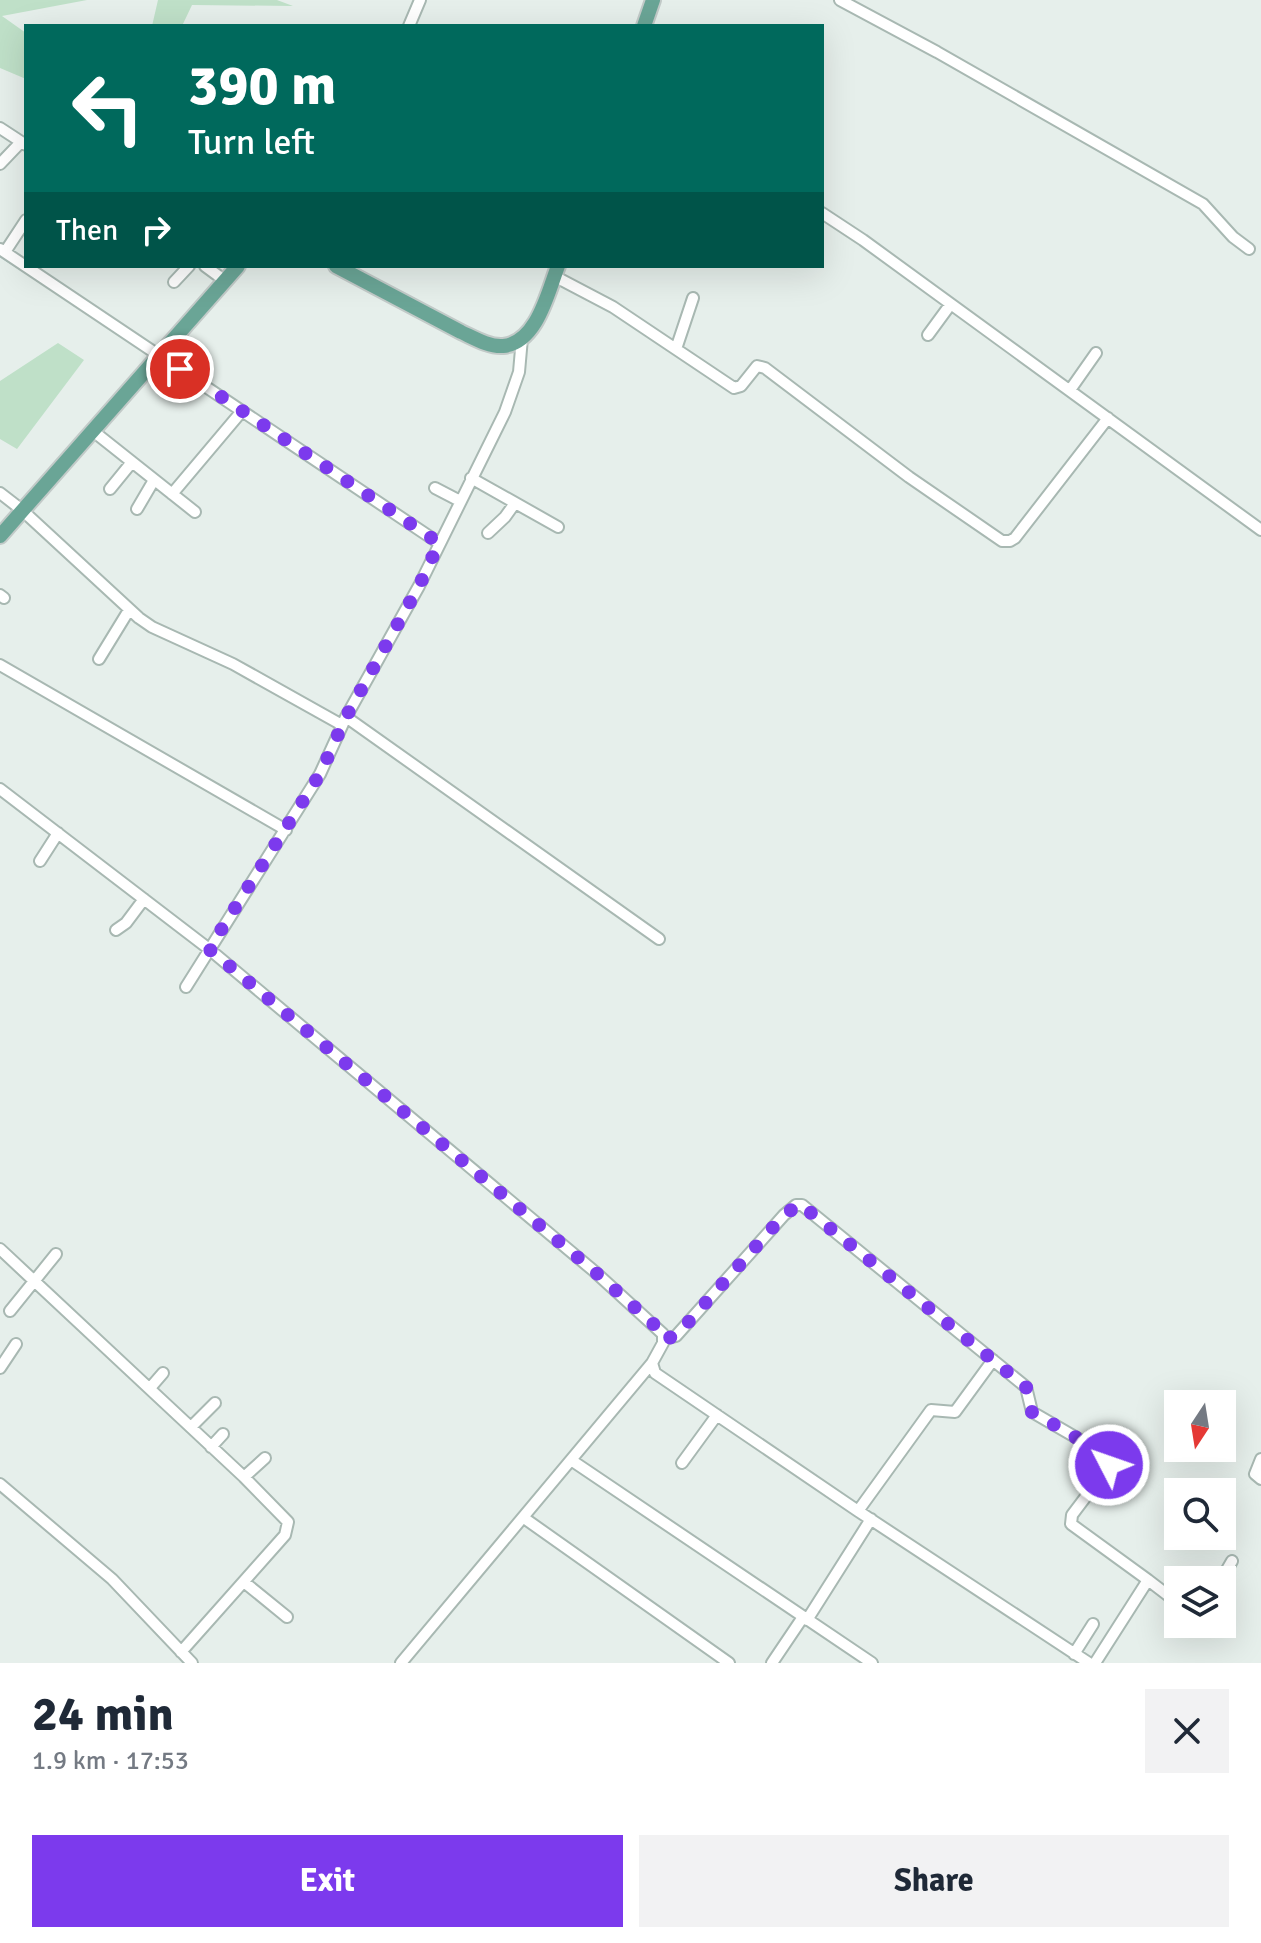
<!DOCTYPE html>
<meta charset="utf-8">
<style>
body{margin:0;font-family:Signika,sans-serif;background:#f2f2f3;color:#1f2937;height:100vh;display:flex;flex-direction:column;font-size:30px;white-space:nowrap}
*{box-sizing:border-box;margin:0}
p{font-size:26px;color:#747a83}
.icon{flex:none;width:44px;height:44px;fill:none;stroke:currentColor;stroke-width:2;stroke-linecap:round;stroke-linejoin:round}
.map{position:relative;height:1663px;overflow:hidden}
.panel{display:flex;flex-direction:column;background:#fff;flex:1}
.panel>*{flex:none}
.banner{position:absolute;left:24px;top:24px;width:800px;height:244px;border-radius:0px;box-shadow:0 8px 32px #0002;background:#00695c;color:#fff;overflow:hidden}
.needle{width:52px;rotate:192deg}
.buttons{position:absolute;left:1164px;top:1390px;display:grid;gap:16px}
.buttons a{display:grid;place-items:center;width:72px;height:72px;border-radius:0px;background:#fff;box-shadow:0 8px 32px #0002;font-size:40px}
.pin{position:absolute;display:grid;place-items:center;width:68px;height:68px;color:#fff;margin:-34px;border:4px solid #fff;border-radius:50%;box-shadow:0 2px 8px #0007}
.me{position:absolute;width:88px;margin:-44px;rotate:311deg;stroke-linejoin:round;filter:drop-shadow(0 0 6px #0008)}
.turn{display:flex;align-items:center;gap:28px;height:168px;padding:0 32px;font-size:36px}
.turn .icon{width:104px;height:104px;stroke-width:2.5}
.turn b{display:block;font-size:56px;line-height:68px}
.then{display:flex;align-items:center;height:76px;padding:0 32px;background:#0003;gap:16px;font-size:30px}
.round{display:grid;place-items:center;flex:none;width:84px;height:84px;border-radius:0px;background:#f2f2f3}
.overview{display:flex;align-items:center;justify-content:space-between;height:136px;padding:0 32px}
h1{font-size:48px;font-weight:700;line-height:60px}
.primary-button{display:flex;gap:16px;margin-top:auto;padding:16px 32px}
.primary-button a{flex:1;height:92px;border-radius:0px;background:#7c3aed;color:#fff;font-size:32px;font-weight:700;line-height:92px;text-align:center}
.primary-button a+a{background:#f2f2f3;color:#1f2937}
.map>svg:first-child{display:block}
.green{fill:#bfe0c8}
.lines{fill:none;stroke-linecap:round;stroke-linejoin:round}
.stream{stroke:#8ec9d4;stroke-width:2}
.minor-casing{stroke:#a8b8b2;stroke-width:14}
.major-casing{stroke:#c2cac8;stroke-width:18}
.minor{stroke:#fff;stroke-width:10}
.major{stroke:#6aa596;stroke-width:14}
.route{stroke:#7c3aed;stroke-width:14;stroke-dasharray:0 25.2}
</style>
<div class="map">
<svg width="1261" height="1663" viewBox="0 0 1261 1663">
<rect width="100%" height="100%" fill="#e6efeb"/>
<path class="green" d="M 0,0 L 87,0 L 2,16 L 26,33 L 26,79 L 0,68 Z
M 158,0 L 277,0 L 293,6 L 192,5 L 182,26 L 152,26 Z
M 58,343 L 84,360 L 17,449 L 0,439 L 0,381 Z"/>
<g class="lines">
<path class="stream" d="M 0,256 L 43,284"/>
<defs>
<path id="minor" d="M 840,0 L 937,52 L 1203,204 L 1233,237 L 1249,249
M 409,26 L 420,0
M 0,128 L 26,145
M 0,164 L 21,142
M 822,213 L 863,240 L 1261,530
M 0,249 L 439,543
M 5,252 L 26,220
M 205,266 L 224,280
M 554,276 L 613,307 L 734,388 L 741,386 L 757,366 L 765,368 L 909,477 L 1002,541 L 1010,541 L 1015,538 L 1108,418
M 174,282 L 189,266
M 928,335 L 950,305
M 676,349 L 693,298
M 1070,390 L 1096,353
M 93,431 L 195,512
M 471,478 L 558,527
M 435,488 L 460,501
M 110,489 L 132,462
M 0,493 L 22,510 L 139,618 L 152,627 L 233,664 L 342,725
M 172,494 L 242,411
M 137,509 L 154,480
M 488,533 L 505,517 L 515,503
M 0,595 L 4,598
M 99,659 L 129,610
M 0,665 L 286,830
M 346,717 L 659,939
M 0,789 L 209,949 L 594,1271 L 663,1334 L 663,1343 L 652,1363 L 655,1373 L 858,1511 L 1089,1663
M 40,861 L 58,833
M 116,930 L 126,923 L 144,899
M 186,987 L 320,774 L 346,717 L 419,586 L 505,412 L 519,372 L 522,338
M 0,1249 L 244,1477 L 288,1522 L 285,1535 L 181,1652
M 10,1311 L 56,1254
M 664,1339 L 676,1336 L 784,1215 L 796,1205 L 802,1205 L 1026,1387 L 1032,1412 L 1108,1456 L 1109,1462 L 1106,1470 L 1072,1515 L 1071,1524 L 1148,1580 L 1095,1663
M 0,1368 L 16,1344
M 150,1388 L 163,1373
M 191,1427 L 215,1403
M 211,1447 L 223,1434
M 1261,1459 L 1255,1474 L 1261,1479
M 571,1460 L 872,1663
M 682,1463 L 717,1415
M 244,1477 L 265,1458
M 0,1484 L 112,1579 L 192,1663
M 858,1511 L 931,1410 L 955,1412 L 993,1360
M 524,1518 L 729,1663
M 1148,1580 L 1178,1603
M 1221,1580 L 1232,1561
M 244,1582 L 287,1617
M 807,1620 L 871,1519
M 1074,1654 L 1093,1624
M 401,1663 L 652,1363
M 772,1663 L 803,1617"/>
<path id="major" d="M 644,26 L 653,0
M 336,266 L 461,332 C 474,338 489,347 503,346 C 537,343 548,292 558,266
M 0,536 L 238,266"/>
</defs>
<use href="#minor" class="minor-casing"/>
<use href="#major" class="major-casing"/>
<use href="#minor" class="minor"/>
<use href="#major" class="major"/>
</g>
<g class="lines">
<path class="route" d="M 180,369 L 439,543 L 419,586 L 346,717 L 320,774 L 209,949 L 594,1271 L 660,1330 L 664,1339 L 676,1336 L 784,1215 L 800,1204 L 1026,1387 L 1032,1412 L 1108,1456 L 1109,1465"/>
</g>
</svg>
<div class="buttons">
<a><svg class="needle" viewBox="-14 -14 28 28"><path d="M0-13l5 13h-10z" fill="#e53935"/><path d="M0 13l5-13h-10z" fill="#747a83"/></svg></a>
<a><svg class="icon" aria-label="search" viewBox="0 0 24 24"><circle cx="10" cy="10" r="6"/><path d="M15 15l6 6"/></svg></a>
<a><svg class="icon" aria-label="layers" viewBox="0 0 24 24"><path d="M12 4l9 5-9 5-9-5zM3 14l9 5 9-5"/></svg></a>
</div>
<div class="pin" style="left:180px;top:369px;background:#d93025"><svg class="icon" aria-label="arrive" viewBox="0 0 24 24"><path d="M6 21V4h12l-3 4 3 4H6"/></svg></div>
<svg class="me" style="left:1109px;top:1465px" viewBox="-20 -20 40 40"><circle r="17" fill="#7c3aed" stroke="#fff" stroke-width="3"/><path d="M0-11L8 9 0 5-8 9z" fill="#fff"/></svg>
<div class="banner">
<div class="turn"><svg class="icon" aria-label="left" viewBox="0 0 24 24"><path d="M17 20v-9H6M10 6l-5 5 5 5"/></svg><div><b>390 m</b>Turn left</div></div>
<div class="then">Then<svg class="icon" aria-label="right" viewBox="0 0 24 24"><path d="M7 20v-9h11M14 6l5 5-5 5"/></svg></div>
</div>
</div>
<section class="panel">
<div class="overview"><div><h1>24 min</h1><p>1.9 km · 17:53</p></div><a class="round"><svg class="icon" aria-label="close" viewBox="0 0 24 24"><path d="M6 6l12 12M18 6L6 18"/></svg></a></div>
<div class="primary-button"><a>Exit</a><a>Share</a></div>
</section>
